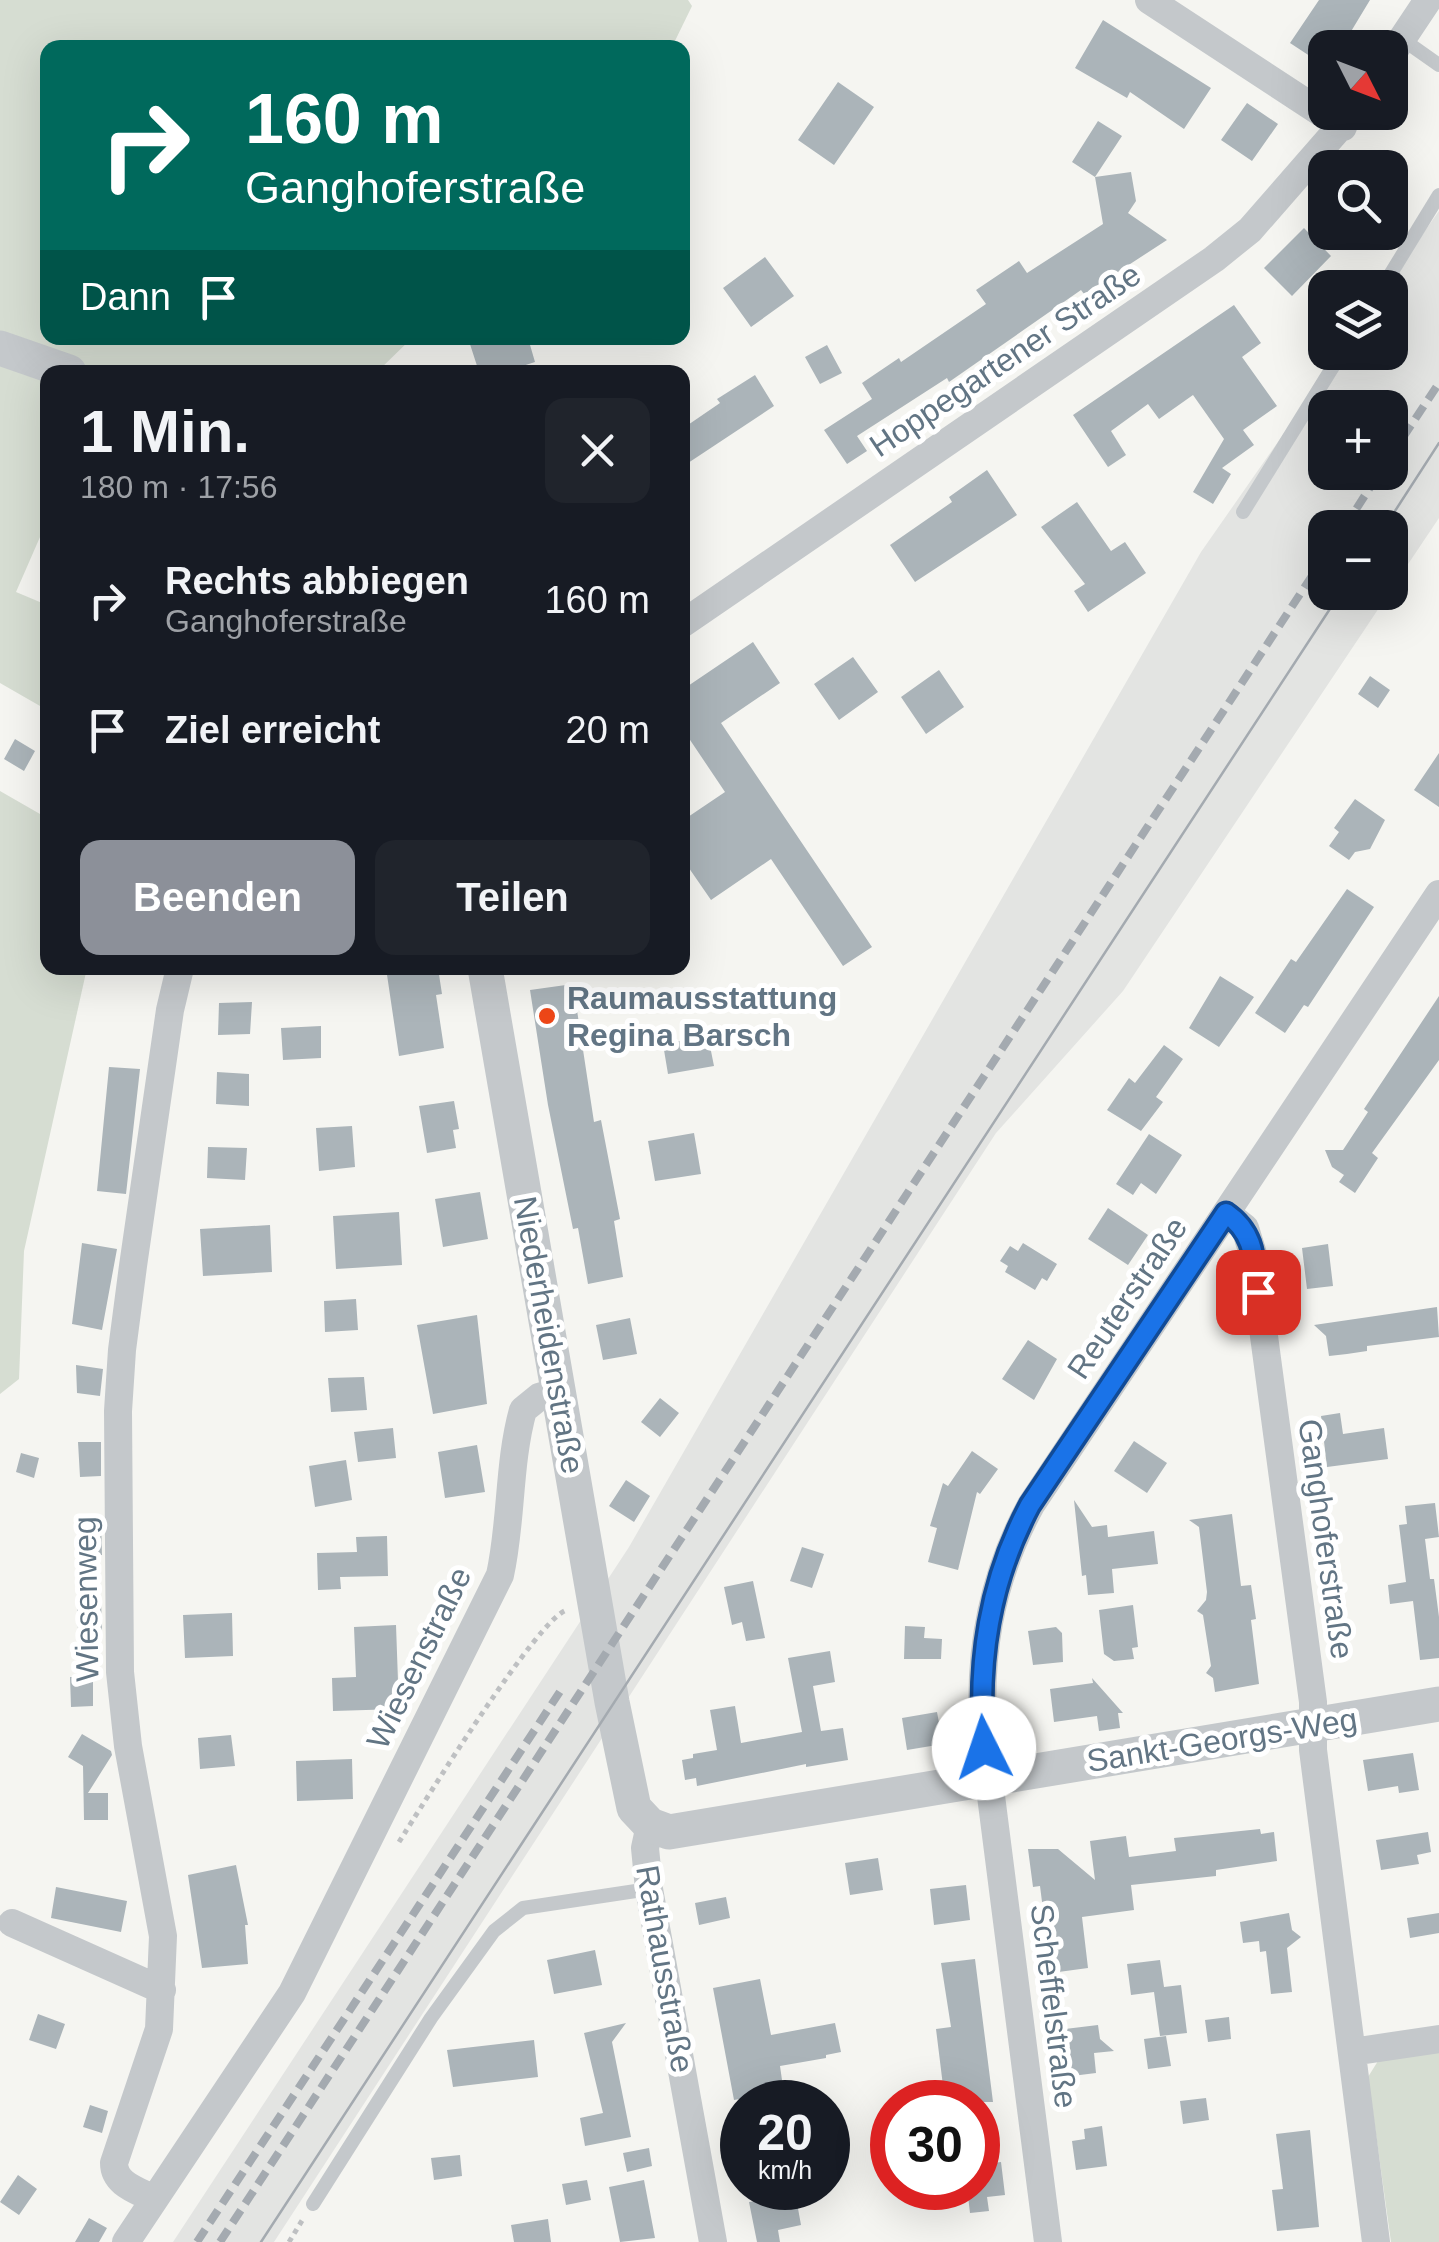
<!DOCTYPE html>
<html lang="de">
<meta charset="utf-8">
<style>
body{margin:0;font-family:Helvetica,sans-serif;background:#20242c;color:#f1f3f6;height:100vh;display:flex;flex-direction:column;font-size:38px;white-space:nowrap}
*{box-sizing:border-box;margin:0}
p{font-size:32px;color:#9ea1a6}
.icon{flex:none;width:55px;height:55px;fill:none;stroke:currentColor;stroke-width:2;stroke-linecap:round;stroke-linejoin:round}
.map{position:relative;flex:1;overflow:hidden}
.side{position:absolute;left:40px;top:365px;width:650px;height:610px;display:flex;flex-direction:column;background:#171b24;border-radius:20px;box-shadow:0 10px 40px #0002}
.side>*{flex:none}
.top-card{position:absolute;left:40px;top:40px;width:650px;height:305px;border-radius:20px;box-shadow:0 10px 40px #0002;background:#00695c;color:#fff;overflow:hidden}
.needle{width:65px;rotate:132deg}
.buttons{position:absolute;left:1308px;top:30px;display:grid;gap:20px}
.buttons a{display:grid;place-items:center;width:100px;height:100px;border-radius:20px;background:#171b24;box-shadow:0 10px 40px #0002;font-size:50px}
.speed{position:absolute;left:720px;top:2080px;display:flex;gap:20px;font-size:50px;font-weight:700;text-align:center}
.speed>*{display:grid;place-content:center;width:130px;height:130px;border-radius:50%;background:#171b24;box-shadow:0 10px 40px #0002;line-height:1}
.speed small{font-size:25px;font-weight:400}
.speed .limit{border:15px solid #d22;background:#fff;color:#111}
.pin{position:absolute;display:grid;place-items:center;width:85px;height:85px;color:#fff;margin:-42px;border-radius:20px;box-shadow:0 5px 15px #0006}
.me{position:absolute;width:110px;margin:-55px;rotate:356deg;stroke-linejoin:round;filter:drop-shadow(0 0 8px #0008)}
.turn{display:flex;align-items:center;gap:35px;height:210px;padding:0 40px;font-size:45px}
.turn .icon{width:130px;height:130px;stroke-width:2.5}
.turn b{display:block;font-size:70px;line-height:85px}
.then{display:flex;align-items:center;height:95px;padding:0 40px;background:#0003;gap:20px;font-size:38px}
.round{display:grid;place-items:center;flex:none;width:105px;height:105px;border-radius:20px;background:#20242c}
.headline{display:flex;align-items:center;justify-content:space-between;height:170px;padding:0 40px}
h1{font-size:60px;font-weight:600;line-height:75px}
.cta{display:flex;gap:20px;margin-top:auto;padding:20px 40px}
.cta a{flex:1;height:115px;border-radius:20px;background:#8c9099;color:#fff;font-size:40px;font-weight:600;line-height:115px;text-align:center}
.cta a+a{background:#20242c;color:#f1f3f6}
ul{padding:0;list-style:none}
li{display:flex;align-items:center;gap:30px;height:130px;padding:0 40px}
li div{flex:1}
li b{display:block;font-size:38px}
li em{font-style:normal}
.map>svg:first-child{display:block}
.built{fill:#e3e4e2;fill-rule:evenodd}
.green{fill:#d6ddd2}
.building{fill:#abb4b9}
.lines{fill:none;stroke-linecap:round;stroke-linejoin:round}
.path{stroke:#bec0c2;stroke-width:5;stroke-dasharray:5 5;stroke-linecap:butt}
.service{stroke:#c4c8cb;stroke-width:14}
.minor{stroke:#c4c8cb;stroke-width:28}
.tertiary{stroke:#c4c8cb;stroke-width:35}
.tram{stroke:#a4aab0;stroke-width:2.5}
.rail{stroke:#a4aab0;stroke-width:8;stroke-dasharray:15 8;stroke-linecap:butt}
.route-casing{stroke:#114b97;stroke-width:25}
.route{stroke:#1a73e8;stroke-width:18}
.poi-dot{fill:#ee4718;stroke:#fff;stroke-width:4}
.labels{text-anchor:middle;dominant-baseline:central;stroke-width:10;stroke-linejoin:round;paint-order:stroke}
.street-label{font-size:32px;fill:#627584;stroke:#fff}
.poi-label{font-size:32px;font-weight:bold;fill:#627584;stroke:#fff;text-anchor:start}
</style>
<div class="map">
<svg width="1439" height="2242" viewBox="0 0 1439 2242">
<rect width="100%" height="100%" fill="#f5f5f1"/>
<path class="built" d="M 1439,211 L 1439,518 L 1390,591 L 1390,528 L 1325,528 L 1325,592 L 1389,593 L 1123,991 L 996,1133 L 274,2242 L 173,2242 L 629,1547 L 1201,552 L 1340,353 L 1390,352 L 1390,288 L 1385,287 ZM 1325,408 L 1390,408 L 1390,472 L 1325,472 Z"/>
<path class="green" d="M 0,0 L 688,0 L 692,6 L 672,47 L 48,48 L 48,338 L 412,338 L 377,372 L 127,372 L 111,367 L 109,372 L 48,372 L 47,521 L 16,592 L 47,605 L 47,710 L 0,683 Z
M 0,791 L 47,818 L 48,968 L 87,968 L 24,1251 L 19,1379 L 0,1394 Z
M 1439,2048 L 1439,2242 L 1391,2242 L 1368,2077 L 1378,2061 Z"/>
<path class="building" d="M 1319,0 L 1370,0 L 1341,48 L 1325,48 L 1325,66 L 1290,43 Z
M 1103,20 L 1211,88 L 1184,129 L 1130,92 L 1127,98 L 1075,68 Z
M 838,82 L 874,107 L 834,165 L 798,140 Z
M 1247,103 L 1278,124 L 1252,161 L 1221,140 Z
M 1098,121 L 1122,136 L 1095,177 L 1072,162 Z
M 1131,172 L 1136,201 L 1128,213 L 1167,240 L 1084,294 L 1081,290 L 949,382 L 947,378 L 857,436 L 867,451 L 847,464 L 824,430 L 872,399 L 862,383 L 899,358 L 901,362 L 986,304 L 976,290 L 1019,261 L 1027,273 L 1103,224 L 1095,177 Z
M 1304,228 L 1331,256 L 1292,296 L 1264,268 Z
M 765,257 L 794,296 L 751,327 L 723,288 Z
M 1234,305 L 1261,343 L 1242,357 L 1277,406 L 1243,430 L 1254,445 L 1222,468 L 1231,474 L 1213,504 L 1193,492 L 1224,439 L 1193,395 L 1159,419 L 1148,404 L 1111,431 L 1126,455 L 1108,467 L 1073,415 Z
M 468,338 L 528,338 L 535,362 L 504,372 L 479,372 Z
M 827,345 L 842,373 L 820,384 L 805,357 Z
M 755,375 L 774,406 L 682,467 L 682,429 L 720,403 L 717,399 Z
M 987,470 L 1017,515 L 915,582 L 890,545 L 952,502 L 949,497 Z
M 1077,502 L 1111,551 L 1125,542 L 1146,573 L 1088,612 L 1074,591 L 1085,584 L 1041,527 Z
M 753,642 L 780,683 L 721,723 L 872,947 L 843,966 L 771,859 L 711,900 L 682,858 L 682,821 L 725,792 L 682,728 L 682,690 Z
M 853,657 L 878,692 L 839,720 L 814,684 Z
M 939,670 L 964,707 L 926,734 L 901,697 Z
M 1370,676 L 1390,690 L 1378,708 L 1358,694 Z
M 15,739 L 35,751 L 24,771 L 4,759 Z
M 1439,753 L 1439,807 L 1414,790 Z
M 1355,799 L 1385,820 L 1370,849 L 1355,852 L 1349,860 L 1329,846 L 1339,832 L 1334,828 Z
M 1347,889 L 1374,907 L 1308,1007 L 1304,1005 L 1285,1033 L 1255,1013 L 1291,959 L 1296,962 Z
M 386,968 L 438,968 L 442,994 L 436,995 L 444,1048 L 399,1056 Z
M 1220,976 L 1254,997 L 1219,1047 L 1189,1028 Z
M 573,984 L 594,1122 L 601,1120 L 620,1219 L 614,1221 L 623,1277 L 588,1284 L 578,1228 L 573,1229 L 548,1105 L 530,990 Z
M 1439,996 L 1439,1060 L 1372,1153 L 1378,1158 L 1355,1193 L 1339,1182 L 1344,1175 L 1332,1167 L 1325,1150 L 1343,1150 L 1368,1112 L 1364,1109 Z
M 252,1002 L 250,1034 L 218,1035 L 219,1003 Z
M 321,1026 L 321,1058 L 283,1060 L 281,1028 Z
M 708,1036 L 714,1066 L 668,1074 L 663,1044 Z
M 1164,1045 L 1183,1059 L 1156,1097 L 1163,1102 L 1141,1131 L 1107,1110 L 1129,1078 L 1135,1083 Z
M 109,1067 L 140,1069 L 126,1194 L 97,1191 Z
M 217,1072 L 249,1074 L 249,1106 L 216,1104 Z
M 454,1101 L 459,1129 L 453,1130 L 456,1148 L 427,1153 L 419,1106 Z
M 352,1126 L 355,1167 L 319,1171 L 316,1128 Z
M 694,1133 L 701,1174 L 655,1181 L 648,1141 Z
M 1149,1134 L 1182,1155 L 1156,1194 L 1141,1183 L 1133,1195 L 1116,1184 Z
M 208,1147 L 247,1148 L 245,1180 L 207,1178 Z
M 480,1192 L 488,1239 L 443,1247 L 435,1199 Z
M 1108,1208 L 1148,1235 L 1128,1265 L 1088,1239 Z
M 399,1212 L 402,1265 L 336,1269 L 333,1216 Z
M 270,1225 L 272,1272 L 203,1276 L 200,1229 Z
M 82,1243 L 117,1249 L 102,1330 L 72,1324 Z
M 1023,1243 L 1057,1264 L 1047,1281 L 1042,1278 L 1035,1290 L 1005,1272 L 1008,1266 L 1000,1261 L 1010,1246 L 1018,1251 Z
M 1328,1244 L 1333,1286 L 1307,1289 L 1302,1248 Z
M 356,1299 L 358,1330 L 325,1332 L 324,1301 Z
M 1437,1307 L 1439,1337 L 1367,1346 L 1367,1351 L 1347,1354 L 1329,1356 L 1326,1336 L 1314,1325 Z
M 477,1315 L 487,1404 L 433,1414 L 417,1325 Z
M 630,1318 L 637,1354 L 603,1360 L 596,1325 Z
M 1028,1340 L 1057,1359 L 1034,1400 L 1002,1379 Z
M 76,1365 L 103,1369 L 100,1396 L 77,1393 Z
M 364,1377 L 367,1410 L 331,1412 L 328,1378 Z
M 660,1398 L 679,1413 L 660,1437 L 641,1422 Z
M 1340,1413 L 1343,1434 L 1384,1428 L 1388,1459 L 1327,1467 L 1321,1416 Z
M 393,1428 L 396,1458 L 358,1462 L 354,1432 Z
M 1134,1441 L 1167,1463 L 1147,1493 L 1114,1471 Z
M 78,1442 L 101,1442 L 101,1476 L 80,1477 Z
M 477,1445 L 485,1492 L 445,1498 L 438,1452 Z
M 972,1451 L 998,1469 L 980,1494 L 977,1492 L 958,1570 L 928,1562 L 937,1528 L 930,1526 L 943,1483 L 948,1486 Z
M 21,1453 L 39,1458 L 34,1478 L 16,1472 Z
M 346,1460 L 352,1500 L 315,1507 L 309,1466 Z
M 626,1480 L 650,1496 L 634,1522 L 609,1506 Z
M 1074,1500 L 1092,1527 L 1107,1525 L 1108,1537 L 1154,1531 L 1158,1564 L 1112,1569 L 1114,1593 L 1088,1595 L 1086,1575 L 1082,1576 Z
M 1435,1503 L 1439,1537 L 1425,1539 L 1430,1579 L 1434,1579 L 1439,1617 L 1439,1658 L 1420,1660 L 1413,1601 L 1390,1604 L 1388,1585 L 1406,1582 L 1399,1525 L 1407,1524 L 1405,1506 Z
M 1232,1514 L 1241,1586 L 1251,1585 L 1256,1619 L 1251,1620 L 1259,1684 L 1215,1692 L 1213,1678 L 1206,1673 L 1211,1666 L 1203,1615 L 1197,1611 L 1206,1600 L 1207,1592 L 1199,1527 L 1189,1520 Z
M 80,1520 L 101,1520 L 102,1555 L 82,1555 Z
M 387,1536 L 388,1576 L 340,1577 L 341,1589 L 318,1590 L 317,1553 L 357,1552 L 356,1537 Z
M 802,1547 L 824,1554 L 812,1588 L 790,1581 Z
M 753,1581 L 765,1638 L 746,1641 L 742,1622 L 732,1625 L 724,1587 Z
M 77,1599 L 101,1599 L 102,1633 L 78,1634 Z
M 1133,1605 L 1138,1647 L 1132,1648 L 1134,1659 L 1114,1661 L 1104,1654 L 1099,1610 Z
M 232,1613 L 233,1656 L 185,1658 L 183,1615 Z
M 396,1625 L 399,1709 L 333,1711 L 332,1678 L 356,1677 L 354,1627 Z
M 905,1626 L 925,1627 L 924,1638 L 942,1639 L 941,1659 L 904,1659 Z
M 1056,1627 L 1062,1633 L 1063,1662 L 1033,1665 L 1028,1631 Z
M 830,1651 L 835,1682 L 813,1686 L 821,1731 L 843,1728 L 848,1760 L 806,1767 L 806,1764 L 697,1786 L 696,1778 L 685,1780 L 682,1760 L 693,1758 L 693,1754 L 717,1750 L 710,1710 L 735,1706 L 741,1743 L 802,1732 L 788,1658 Z
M 70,1677 L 93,1677 L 93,1706 L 71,1707 Z
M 1092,1678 L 1123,1713 L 1118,1713 L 1120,1728 L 1099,1731 L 1097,1716 L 1054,1722 L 1050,1689 L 1093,1683 Z
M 937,1712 L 943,1744 L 907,1750 L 902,1718 Z
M 82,1734 L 111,1751 L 112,1755 L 88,1793 L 108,1793 L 108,1820 L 84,1820 L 83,1766 L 68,1757 Z
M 231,1735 L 235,1766 L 200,1769 L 198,1738 Z
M 1413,1753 L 1419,1790 L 1399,1793 L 1398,1786 L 1368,1791 L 1363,1760 Z
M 352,1759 L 353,1799 L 297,1801 L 296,1761 Z
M 1260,1829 L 1261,1834 L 1274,1832 L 1277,1861 L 1216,1870 L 1216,1876 L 1131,1885 L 1134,1910 L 1082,1917 L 1088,1968 L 1051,1973 L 1040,1886 L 1033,1887 L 1028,1849 L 1058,1849 L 1095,1880 L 1090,1841 L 1126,1836 L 1129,1857 L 1176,1851 L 1174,1838 Z
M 1428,1832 L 1431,1852 L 1417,1855 L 1419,1864 L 1381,1870 L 1376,1840 Z
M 878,1858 L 883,1890 L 850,1895 L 845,1863 Z
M 236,1865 L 248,1925 L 245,1925 L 248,1964 L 202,1968 L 188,1875 Z
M 966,1885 L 970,1920 L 934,1925 L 930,1889 Z
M 56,1887 L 127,1901 L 121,1932 L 51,1918 Z
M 726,1897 L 730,1918 L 699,1925 L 695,1903 Z
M 1289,1913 L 1292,1930 L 1301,1937 L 1287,1948 L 1292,1992 L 1271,1994 L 1266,1951 L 1260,1952 L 1259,1941 L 1243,1943 L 1240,1922 Z
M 1439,1913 L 1439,1933 L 1410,1938 L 1407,1918 Z
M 595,1950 L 602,1985 L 554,1994 L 547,1960 Z
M 975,1959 L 993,2102 L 945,2102 L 936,2029 L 951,2027 L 941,1963 Z
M 1160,1960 L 1164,1987 L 1181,1985 L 1187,2033 L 1160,2036 L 1154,1992 L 1131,1995 L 1127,1964 Z
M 760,1979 L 771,2035 L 835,2023 L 841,2052 L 826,2055 L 826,2058 L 780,2066 L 782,2080 L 772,2093 L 734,2100 L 713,1988 Z
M 38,2014 L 65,2024 L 56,2049 L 29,2040 Z
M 1229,2017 L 1231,2039 L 1208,2042 L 1205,2020 Z
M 626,2023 L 612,2042 L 631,2137 L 585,2146 L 580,2118 L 603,2113 L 584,2033 Z
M 1098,2025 L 1100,2039 L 1114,2051 L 1094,2053 L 1096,2073 L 1064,2077 L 1060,2043 L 1067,2043 L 1065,2029 Z
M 1166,2036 L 1171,2066 L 1148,2069 L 1144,2039 Z
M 534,2040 L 538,2077 L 453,2087 L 447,2050 Z
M 1206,2098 L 1209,2120 L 1183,2124 L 1180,2101 Z
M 90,2105 L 108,2111 L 102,2133 L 83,2127 Z
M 1102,2126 L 1107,2166 L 1076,2170 L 1072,2141 L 1085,2139 L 1084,2129 Z
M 1310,2130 L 1319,2227 L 1277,2231 L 1272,2190 L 1283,2189 L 1276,2134 Z
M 649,2148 L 652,2166 L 627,2172 L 623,2153 Z
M 460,2155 L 462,2176 L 434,2180 L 431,2158 Z
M 1001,2162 L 1005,2195 L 987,2197 L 989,2211 L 970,2213 L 967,2188 L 978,2188 L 978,2165 Z
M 18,2175 L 37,2189 L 19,2215 L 0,2202 Z
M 587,2180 L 591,2200 L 566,2205 L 562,2184 Z
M 644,2180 L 655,2238 L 620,2242 L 609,2187 Z
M 754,2188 L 781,2188 L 784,2205 L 797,2203 L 801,2225 L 778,2230 L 780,2242 L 757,2242 L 749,2202 L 756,2201 Z
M 89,2218 L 107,2228 L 99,2242 L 75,2242 Z
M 548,2219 L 551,2242 L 514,2242 L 511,2225 Z"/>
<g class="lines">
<path class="path" d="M 399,1842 C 422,1806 539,1616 567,1610
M 289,2242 L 303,2219"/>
<path class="service" d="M 1402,39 L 1439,65
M 1382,288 L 1439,195
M 1243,512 L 1342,352
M 313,2204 L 431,2018 L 494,1931 L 523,1908 L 649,1889"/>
<path class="minor" d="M 1149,0 L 1343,127
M 1390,57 L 1428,0
M 682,624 L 1214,259 L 1250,230 L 1353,112
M 1226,1213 L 1245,1228 L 1253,1254 L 1313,1702 L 1313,1750 L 1376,2242
M 650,1825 L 645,1848 L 649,1889 L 713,2242
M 12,1923 L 162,1990
M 1352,2052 L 1439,2039
M 154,2199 C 137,2190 114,2184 114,2163 L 159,2029 L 163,1936 L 128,1746 L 120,1672 L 118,1411 L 122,1350 L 133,1266 L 170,1010 L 180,968
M 126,2242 L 292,1993 L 500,1575 C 512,1521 508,1464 523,1410 L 539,1397 L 559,1391
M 1048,2242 L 985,1749 C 976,1662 989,1582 1031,1505 L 1439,894"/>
<path class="tertiary" d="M 0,348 L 69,372
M 485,968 L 612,1702 L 634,1808 L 650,1825 L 669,1832 L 1439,1704"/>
<path class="tram" d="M 1384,528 L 1439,443
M 261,2242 L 1341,592"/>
<path class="rail" d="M 1390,457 L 1439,383
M 1344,528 L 1380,472
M 197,2242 L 563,1687
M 220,2242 L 1325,556"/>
</g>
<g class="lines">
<defs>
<path id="route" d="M 984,1748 C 977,1662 989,1582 1030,1505 L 1226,1213 C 1255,1233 1254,1259 1258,1292"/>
</defs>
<use href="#route" class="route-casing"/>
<use href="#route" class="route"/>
</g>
<circle class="poi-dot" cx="547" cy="1016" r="10"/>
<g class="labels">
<g class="street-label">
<text transform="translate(1005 360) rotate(-34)">Hoppegartener Straße</text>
<text transform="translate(1127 1298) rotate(-56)">Reuterstraße</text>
<text transform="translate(549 1335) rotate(80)">Niederheidenstraße</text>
<text transform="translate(1326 1539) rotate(82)">Ganghoferstraße</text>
<text transform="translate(86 1599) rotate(-91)">Wiesenweg</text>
<text transform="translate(419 1658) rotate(-64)">Wiesenstraße</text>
<text transform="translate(1222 1740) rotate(-9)">Sankt-Georgs-Weg</text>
<text transform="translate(665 1969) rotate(80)">Rathausstraße</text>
<text transform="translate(1054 2006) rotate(83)">Scheffelstraße</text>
</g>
<g class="poi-label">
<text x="567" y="998">Raumausstattung<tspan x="567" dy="37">Regina Barsch</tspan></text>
</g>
</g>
</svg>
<div class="buttons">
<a><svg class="needle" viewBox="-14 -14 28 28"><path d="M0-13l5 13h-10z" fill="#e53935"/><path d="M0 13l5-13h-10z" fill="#9ea1a6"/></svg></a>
<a><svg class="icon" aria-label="search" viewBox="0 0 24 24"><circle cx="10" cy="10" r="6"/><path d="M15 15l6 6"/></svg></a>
<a><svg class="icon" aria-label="layers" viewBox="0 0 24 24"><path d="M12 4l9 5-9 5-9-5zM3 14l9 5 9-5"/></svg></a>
<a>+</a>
<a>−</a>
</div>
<div class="speed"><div>20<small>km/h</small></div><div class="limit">30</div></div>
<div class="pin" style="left:1258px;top:1292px;background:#d93025"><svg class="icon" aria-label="arrive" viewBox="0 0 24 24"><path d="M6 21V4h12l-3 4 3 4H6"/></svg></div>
<svg class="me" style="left:984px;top:1748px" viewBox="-20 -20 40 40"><circle r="19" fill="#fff"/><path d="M0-13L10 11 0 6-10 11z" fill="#1a73e8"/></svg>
<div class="top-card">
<div class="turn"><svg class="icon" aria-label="right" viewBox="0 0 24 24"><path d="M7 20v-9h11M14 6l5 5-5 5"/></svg><div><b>160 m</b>Ganghoferstraße</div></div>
<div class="then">Dann<svg class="icon" aria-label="arrive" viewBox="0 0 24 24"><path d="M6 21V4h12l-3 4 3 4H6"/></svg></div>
</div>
<section class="side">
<div class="headline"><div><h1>1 Min.</h1><p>180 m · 17:56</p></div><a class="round"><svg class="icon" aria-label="close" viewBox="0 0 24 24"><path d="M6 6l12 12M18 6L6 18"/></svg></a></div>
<ul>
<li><svg class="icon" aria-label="right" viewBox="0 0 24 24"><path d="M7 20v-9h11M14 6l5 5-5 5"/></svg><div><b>Rechts abbiegen</b><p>Ganghoferstraße</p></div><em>160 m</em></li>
<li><svg class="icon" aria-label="arrive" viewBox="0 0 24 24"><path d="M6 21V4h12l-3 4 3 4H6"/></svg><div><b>Ziel erreicht</b></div><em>20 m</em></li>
</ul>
<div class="cta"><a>Beenden</a><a>Teilen</a></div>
</section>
</div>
